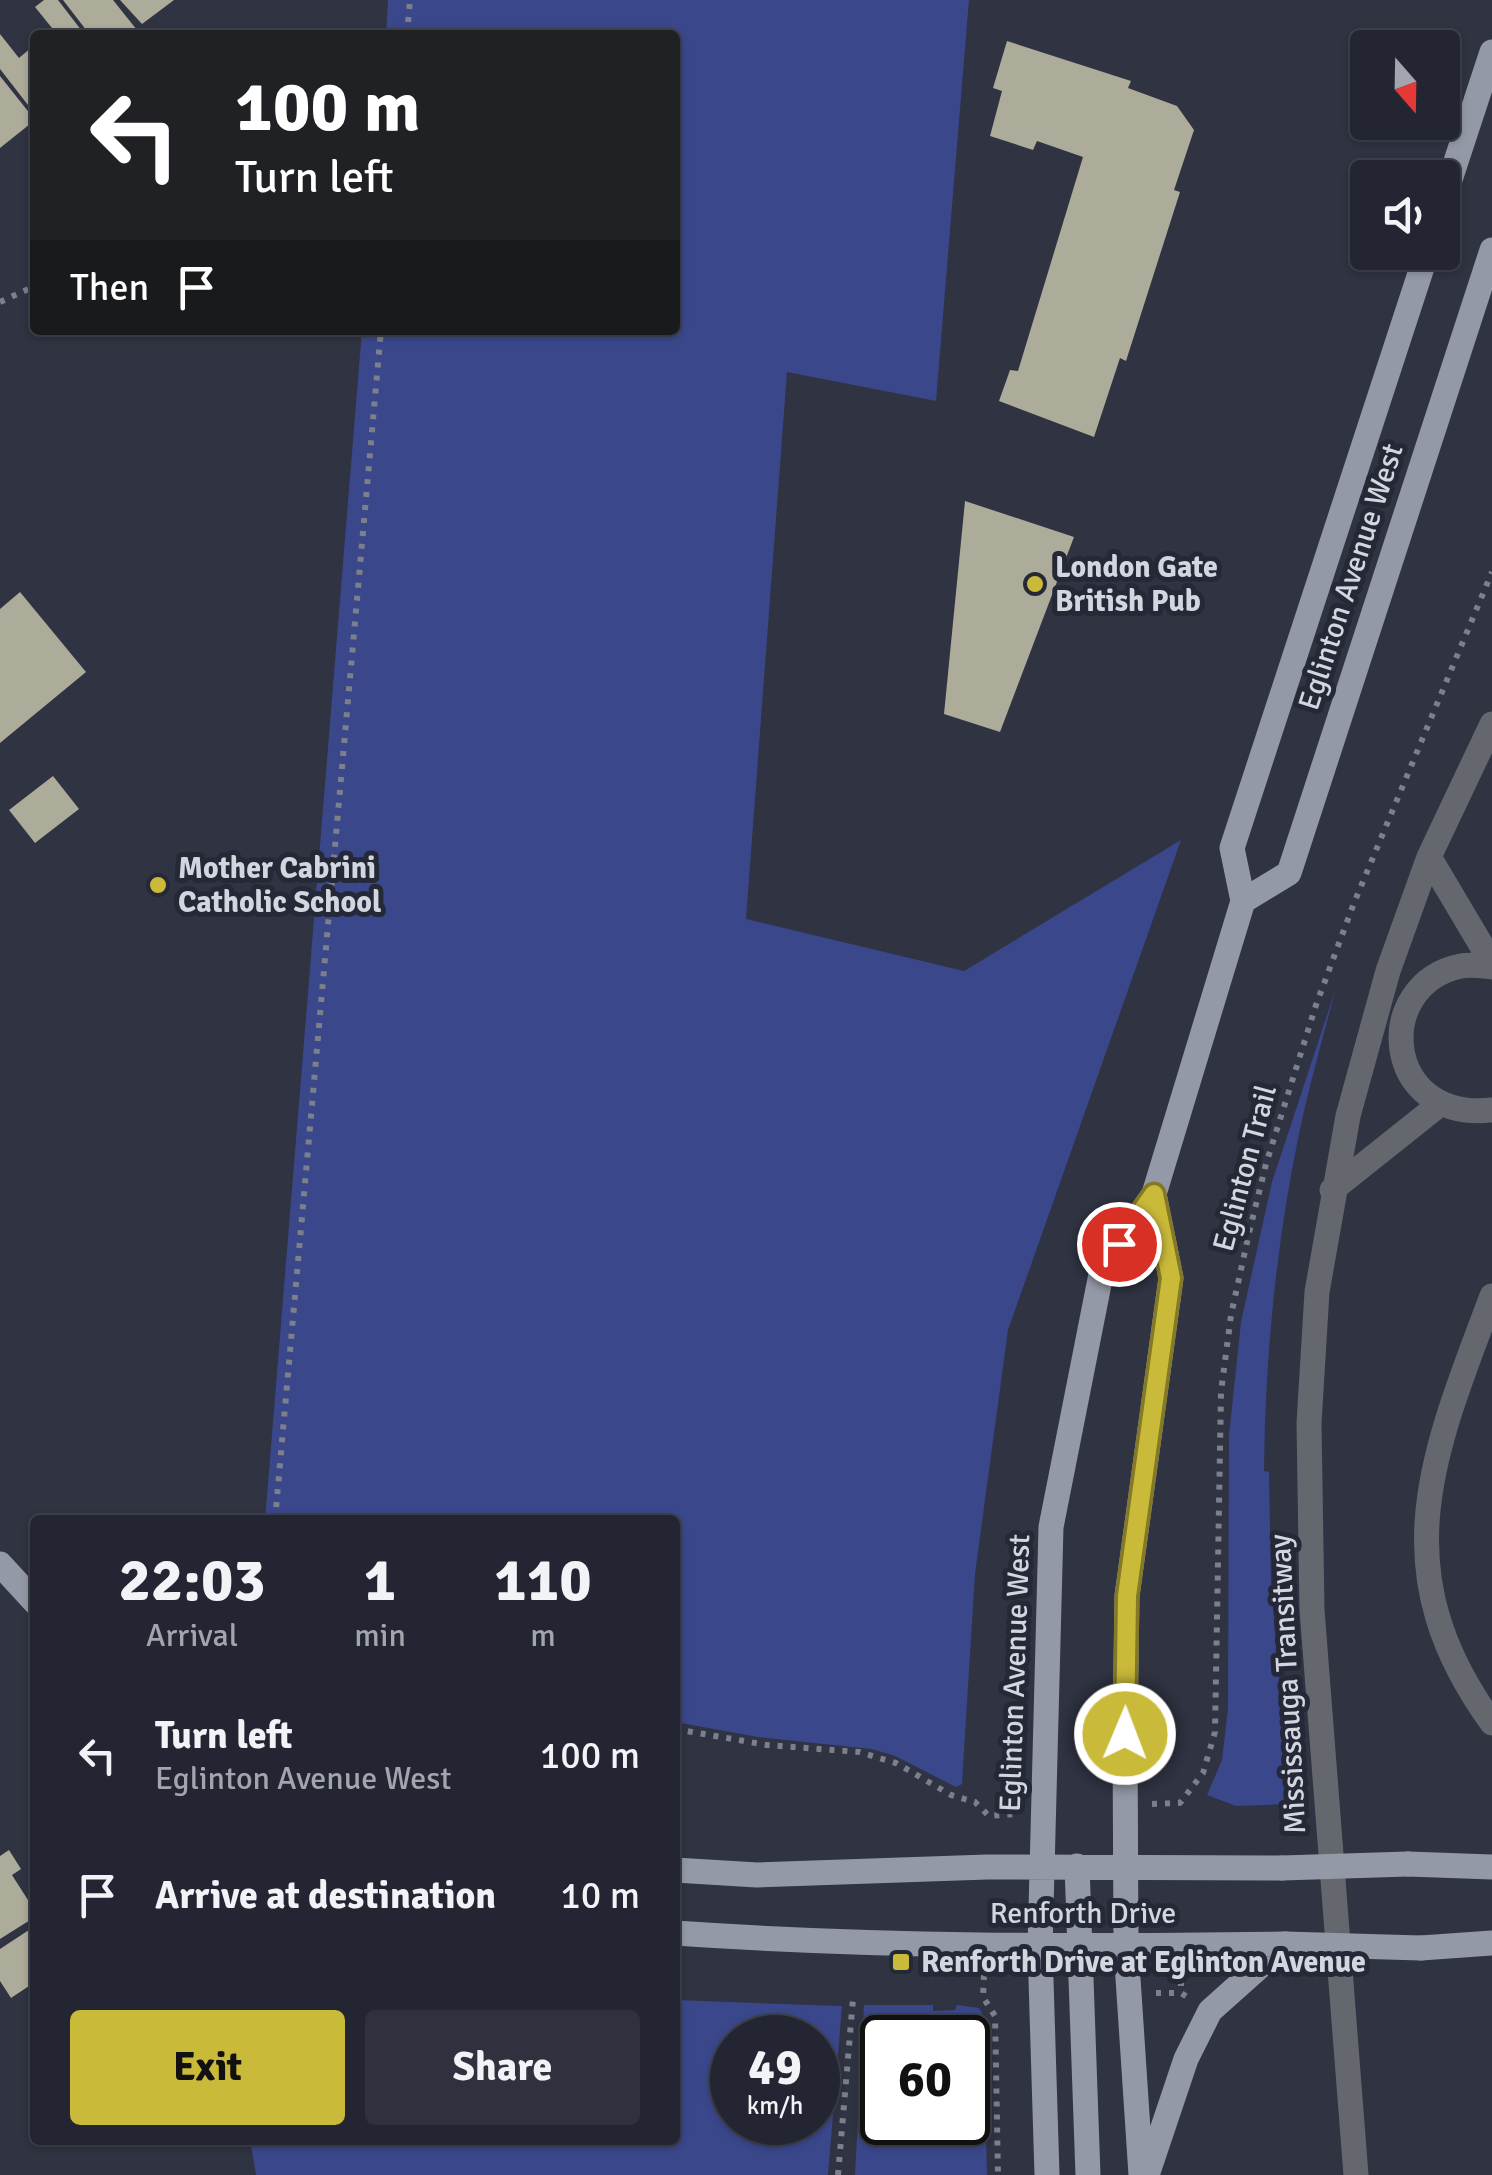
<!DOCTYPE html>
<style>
body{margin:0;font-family:Signika,sans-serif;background:#2f323e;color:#f1f3f6;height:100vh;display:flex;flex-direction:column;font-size:38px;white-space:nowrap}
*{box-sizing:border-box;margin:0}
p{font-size:32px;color:#a3a5ac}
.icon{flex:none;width:55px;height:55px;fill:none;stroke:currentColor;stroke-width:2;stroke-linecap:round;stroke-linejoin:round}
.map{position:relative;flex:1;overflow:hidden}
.drawer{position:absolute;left:30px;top:1515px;width:650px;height:630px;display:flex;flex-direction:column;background:#232632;border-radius:10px;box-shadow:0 2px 8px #0004,0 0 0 2px #40434d}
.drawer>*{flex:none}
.hud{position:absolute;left:30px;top:30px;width:650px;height:305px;border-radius:10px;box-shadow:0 2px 8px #0004,0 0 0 2px #40434d;background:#202124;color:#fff;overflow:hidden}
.needle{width:65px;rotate:160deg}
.tools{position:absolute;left:1350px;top:30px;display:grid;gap:20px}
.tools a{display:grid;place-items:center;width:110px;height:110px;border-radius:10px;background:#232632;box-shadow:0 2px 8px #0004,0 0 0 2px #40434d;font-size:50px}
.speed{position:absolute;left:710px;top:2015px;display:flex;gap:20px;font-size:50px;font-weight:700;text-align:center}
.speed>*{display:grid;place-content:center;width:130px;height:130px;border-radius:50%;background:#232632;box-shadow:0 2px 8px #0004,0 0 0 2px #40434d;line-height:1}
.speed small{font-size:25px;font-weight:400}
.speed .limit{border:5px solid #111;border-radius:15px;background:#fff;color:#111}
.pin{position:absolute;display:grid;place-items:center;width:85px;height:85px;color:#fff;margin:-42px;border:5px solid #fff;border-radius:50%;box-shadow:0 2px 10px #0007}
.me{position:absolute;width:110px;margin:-55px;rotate:1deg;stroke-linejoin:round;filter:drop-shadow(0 0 8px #0008)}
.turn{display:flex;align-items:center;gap:35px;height:210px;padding:0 40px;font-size:45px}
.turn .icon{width:130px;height:130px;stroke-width:2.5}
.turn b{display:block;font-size:70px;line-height:85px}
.then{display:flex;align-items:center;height:95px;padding:0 40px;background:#0003;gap:20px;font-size:38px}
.eta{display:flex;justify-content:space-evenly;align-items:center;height:170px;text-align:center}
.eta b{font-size:60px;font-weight:700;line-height:70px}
.button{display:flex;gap:20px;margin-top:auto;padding:20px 40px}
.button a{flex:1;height:115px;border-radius:10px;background:#caba3a;color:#111;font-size:40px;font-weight:700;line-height:115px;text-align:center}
.button a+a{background:#2f323e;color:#f1f3f6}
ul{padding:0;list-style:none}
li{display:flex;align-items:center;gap:30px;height:140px;padding:0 40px}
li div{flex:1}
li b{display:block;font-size:38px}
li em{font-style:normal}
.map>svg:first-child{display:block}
.green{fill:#3a478a;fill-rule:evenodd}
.building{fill:#adab99}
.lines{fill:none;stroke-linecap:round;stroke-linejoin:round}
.path{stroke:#7c7f8c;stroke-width:6;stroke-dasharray:5 8;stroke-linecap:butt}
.minor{stroke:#65676e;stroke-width:25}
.major{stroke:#9499a7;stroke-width:25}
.major-bridge{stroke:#9499a7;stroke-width:25}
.route-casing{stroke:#837926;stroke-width:25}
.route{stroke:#caba3a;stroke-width:18}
.poi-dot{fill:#caba3a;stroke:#252937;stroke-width:4}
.labels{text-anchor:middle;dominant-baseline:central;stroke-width:10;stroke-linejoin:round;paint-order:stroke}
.poi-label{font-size:30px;font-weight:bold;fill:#d3d6df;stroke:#252937;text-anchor:start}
.street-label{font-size:30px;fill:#d3d6df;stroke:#252937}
</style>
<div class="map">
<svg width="1492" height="2175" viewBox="0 0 1492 2175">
<rect width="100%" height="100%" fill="#2f3342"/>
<path class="green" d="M 388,0 L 969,0 L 936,401 L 787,372 L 746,919 L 964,971 L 1181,840 L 1008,1330 L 975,1574 L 962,1784 L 956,1787 L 893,1755 L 871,1749 L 758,1737 L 675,1722 L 675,1520 L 265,1520 L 362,330 L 675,330 L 675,35 L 386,35 Z
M 1335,991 C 1323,1038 1309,1086 1299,1134 C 1276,1245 1265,1358 1264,1471 L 1269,1472 L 1271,1582 L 1289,1804 L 1236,1806 L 1207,1795 L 1222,1760 L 1228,1708 L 1229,1435 L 1241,1322 L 1272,1182 Z
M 675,2000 L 842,2006 L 828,2175 L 256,2175 L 250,2140 L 675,2140 ZM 732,2038 L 818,2038 L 818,2122 L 732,2122 Z
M 864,2005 L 933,2005 L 933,2011 L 955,2010 L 957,2005 L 979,2008 L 983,2015 L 987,2175 L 855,2175 ZM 882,2038 L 968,2038 L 968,2122 L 882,2122 Z"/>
<path class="building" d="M 44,0 L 58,0 L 85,35 L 53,35 L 56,33 L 35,7 Z
M 63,0 L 113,0 L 141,35 L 90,35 Z
M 120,0 L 174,0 L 142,24 Z
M 0,34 L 19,58 L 32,47 L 35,51 L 35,114 L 0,69 Z
M 1007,41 L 1131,81 L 1128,88 L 1177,106 L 1194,130 L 1174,190 L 1180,192 L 1126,361 L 1120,358 L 1094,437 L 999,401 L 1010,370 L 1018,371 L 1083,157 L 1037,141 L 1033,150 L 990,136 L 1002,91 L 993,88 Z
M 0,76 L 35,120 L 0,148 Z
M 965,501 L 1074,537 L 1000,732 L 944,714 Z
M 20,592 L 86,672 L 0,743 L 0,609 Z
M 53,776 L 79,809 L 35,843 L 9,810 Z
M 9,1850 L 21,1869 L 12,1875 L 35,1911 L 35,1917 L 0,1939 L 0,1856 Z
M 35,1926 L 35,1982 L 11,1998 L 0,1981 L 0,1949 Z"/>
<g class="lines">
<path class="path" d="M 407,35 L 410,0
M 0,302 L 35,286
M 134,330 L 139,337
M 275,1520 L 381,330
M 675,1729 L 767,1745 L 859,1752 L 896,1763 L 951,1795 L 975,1802 L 989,1816 L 1015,1814
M 1152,1804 L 1180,1803 L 1203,1773 L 1215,1732 L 1221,1392 L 1231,1315 L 1249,1233 L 1266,1164 L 1316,1005 L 1354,903 L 1492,572
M 984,1975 L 983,1997 L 995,2016 L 998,2175
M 1181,1981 L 1181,1993
M 1156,1993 L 1181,1993 L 1187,1997
M 838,2175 L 853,1999"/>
<path class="minor" d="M 1429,857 L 1492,963
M 1492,967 C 1482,966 1470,964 1461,966 C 1372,984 1382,1122 1492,1110
M 1332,1190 L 1440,1104
M 1492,1296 C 1432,1455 1381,1570 1492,1723
M 1356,2175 L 1312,1610 L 1309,1423 L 1317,1292 L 1348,1116 L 1388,971 L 1429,857 L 1492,724"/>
<path class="major" d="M 1442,204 L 1492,52
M 1243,901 L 1289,873 L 1492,250
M 0,1564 L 35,1602
M 1408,1864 L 1492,1867
M 1077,1866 L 1088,2175
M 675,1870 L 757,1875 L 987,1867 L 1282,1868
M 675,1933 C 878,1947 1082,1947 1285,1944
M 1421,1948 L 1492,1943
M 1047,2175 L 1040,1947 L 1051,1527 L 1102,1269 L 1154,1194 L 1243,901 L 1232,848 L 1427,252
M 1141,2175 L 1126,1948 L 1125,1734 L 1127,1596 L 1171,1278 L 1154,1194
M 1147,2175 L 1186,2059 L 1210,2011 L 1285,1944"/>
<path class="major-bridge" d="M 1282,1868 L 1408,1864
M 1285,1944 L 1421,1948"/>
</g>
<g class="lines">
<defs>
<path id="route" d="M 1119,1244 L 1154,1194 L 1171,1278 L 1127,1596 L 1125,1734"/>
</defs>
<use href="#route" class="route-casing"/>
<use href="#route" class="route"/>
</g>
<g class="poi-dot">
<circle cx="1035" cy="584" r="10"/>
<circle cx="158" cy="885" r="10"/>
<rect x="891" y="1952" width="20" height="20" rx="5"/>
</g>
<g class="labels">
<g class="poi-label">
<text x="1055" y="567">London Gate<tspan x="1055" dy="34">British Pub</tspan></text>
<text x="178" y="868">Mother Cabrini<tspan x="178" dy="34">Catholic School</tspan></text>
<text x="921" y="1962">Renforth Drive at Eglinton Avenue</text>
</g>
<g class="street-label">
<text transform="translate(1351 577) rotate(-72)">Eglinton Avenue West</text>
<text transform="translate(1245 1168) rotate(-75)">Eglinton Trail</text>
<text transform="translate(1015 1673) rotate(-88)">Eglinton Avenue West</text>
<text transform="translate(1288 1684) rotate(-93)">Mississauga Transitway</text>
<text x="1083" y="1913">Renforth Drive</text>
</g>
</g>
</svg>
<div class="tools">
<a><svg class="needle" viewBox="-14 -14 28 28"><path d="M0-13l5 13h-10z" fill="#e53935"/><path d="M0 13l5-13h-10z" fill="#a3a5ac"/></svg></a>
<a><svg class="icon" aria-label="sound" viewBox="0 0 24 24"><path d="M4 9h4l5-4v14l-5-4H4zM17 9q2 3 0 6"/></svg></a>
</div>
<div class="speed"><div>49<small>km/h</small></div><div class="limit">60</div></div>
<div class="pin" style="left:1119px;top:1244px;background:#d93025"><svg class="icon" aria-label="arrive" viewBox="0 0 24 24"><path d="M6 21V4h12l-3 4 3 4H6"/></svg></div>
<svg class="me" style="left:1125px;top:1734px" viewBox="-20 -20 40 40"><circle r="17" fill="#caba3a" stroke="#fff" stroke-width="3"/><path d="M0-11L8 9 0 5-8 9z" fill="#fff"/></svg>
<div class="hud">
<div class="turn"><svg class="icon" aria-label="left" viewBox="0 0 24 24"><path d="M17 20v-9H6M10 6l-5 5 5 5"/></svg><div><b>100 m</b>Turn left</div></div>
<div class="then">Then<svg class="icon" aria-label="arrive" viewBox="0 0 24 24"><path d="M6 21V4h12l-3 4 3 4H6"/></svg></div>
</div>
<section class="drawer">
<div class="eta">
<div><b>22:03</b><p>Arrival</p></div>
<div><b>1</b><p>min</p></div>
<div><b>110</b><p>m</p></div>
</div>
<ul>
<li><svg class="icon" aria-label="left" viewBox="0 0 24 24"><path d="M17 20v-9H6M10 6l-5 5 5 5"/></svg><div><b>Turn left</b><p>Eglinton Avenue West</p></div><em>100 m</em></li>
<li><svg class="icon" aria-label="arrive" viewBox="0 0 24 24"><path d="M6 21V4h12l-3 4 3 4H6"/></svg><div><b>Arrive at destination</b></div><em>10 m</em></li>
</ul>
<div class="button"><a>Exit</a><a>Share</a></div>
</section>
</div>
